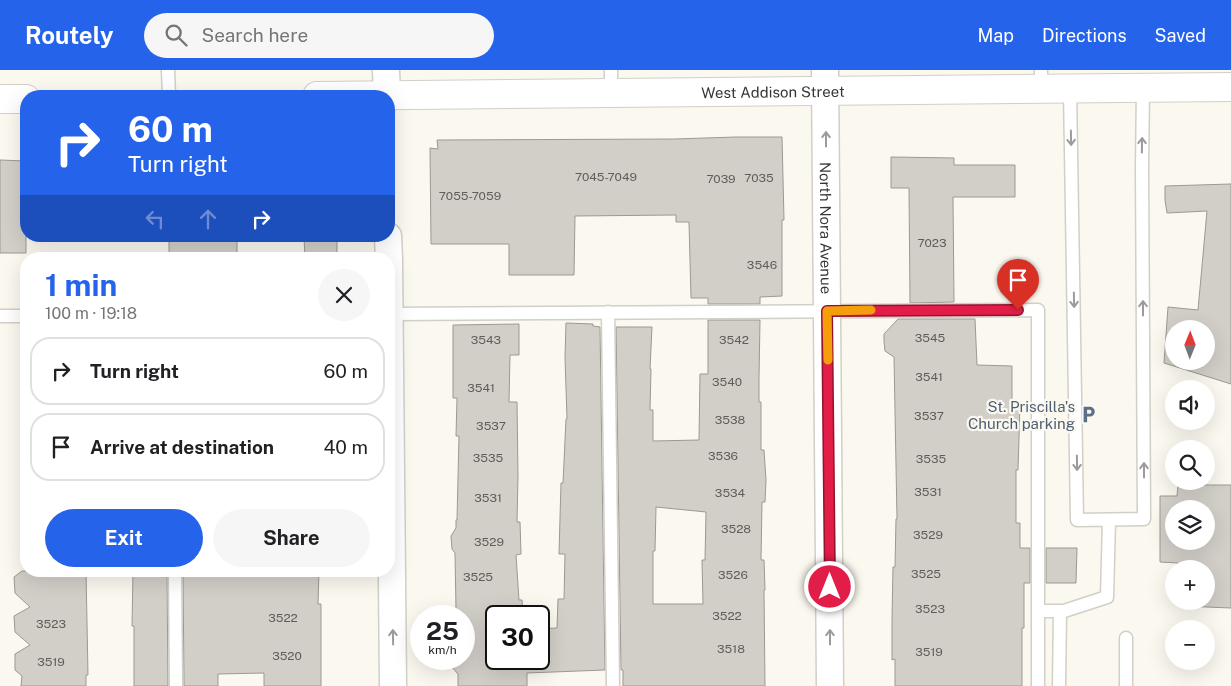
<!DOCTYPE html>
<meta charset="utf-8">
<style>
body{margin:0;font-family:"Public Sans",sans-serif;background:#f6f6f6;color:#202124;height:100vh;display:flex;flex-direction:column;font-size:19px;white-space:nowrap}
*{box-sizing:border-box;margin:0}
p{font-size:16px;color:#757577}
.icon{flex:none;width:28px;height:28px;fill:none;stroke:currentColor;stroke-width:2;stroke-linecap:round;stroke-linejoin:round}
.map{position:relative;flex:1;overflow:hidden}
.side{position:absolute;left:20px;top:182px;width:375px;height:325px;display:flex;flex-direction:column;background:#fff;border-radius:20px;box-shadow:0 5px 20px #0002}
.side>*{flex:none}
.guide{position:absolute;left:20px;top:20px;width:375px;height:152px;border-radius:20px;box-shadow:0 5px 20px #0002;background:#2563eb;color:#fff;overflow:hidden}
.needle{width:32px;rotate:1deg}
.tools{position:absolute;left:1165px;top:250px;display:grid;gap:10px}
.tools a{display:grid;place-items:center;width:50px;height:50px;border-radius:50%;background:#fff;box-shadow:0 5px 20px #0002;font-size:25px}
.speed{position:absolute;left:410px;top:535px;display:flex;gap:10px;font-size:25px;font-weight:700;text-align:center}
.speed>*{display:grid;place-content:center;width:65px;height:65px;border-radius:50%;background:#fff;box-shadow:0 5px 20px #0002;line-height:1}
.speed small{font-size:12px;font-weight:400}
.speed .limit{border:2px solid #111;border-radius:8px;background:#fff;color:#111}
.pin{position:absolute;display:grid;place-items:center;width:42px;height:42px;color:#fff;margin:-51px -21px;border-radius:50% 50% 50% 0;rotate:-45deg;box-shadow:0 0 5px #0007}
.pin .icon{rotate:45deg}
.me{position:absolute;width:55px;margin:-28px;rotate:0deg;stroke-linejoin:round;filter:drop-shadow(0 0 4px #0008)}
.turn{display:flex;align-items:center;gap:18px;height:105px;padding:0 25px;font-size:22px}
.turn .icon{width:65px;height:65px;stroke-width:2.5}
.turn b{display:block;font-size:35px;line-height:42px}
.lanes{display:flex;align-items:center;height:48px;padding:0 25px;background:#0003;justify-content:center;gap:25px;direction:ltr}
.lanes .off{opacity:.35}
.round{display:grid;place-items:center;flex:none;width:52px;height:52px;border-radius:26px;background:#f6f6f6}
.headline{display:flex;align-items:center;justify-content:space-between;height:85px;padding:0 25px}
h1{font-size:30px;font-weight:700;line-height:38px;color:#2563eb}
.cta{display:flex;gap:10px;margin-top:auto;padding:10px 25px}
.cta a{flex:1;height:58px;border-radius:30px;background:#2563eb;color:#fff;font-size:20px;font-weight:700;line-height:58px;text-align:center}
.cta a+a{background:#f6f6f6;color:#202124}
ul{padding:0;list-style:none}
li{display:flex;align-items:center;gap:15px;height:68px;margin:0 10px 8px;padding:0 15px;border:2px solid #e0e0e0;border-radius:20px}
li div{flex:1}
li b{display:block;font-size:19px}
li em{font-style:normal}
header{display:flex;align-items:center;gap:30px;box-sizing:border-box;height:70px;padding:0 25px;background:#2563eb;color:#fff}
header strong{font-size:24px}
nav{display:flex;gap:28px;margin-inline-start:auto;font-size:18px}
.search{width:350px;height:45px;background:#f6f6f6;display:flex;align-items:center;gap:12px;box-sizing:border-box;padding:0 18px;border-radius:28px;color:#757577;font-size:19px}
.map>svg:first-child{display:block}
.building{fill:#d2cfc8;stroke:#9c9992;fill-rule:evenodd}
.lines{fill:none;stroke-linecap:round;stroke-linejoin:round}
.lane-casing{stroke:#d2cfc8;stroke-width:15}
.street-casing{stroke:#d2cfc8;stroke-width:29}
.secondary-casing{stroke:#d2cfc8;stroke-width:30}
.lane{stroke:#fff;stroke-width:12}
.street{stroke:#fff;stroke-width:26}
.secondary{stroke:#fff;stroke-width:28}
.oneway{stroke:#9c9b9a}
.route-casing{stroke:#92132f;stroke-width:12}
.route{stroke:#e11d48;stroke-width:9}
.slow{stroke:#f59e0b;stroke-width:9}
.labels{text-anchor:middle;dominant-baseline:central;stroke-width:4.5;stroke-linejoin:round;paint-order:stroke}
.number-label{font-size:12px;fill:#5e5d59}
.street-label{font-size:15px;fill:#383734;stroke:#fbf8f0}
.service-label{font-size:15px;fill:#4e5e75;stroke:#fbf8f0;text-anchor:end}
</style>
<header>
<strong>Routely</strong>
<div class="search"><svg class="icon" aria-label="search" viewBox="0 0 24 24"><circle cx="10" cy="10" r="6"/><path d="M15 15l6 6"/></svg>Search here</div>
<nav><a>Map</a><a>Directions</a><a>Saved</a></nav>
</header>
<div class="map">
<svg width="1231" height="616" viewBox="0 0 1231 616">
<rect width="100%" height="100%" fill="#fbf8f0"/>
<path class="building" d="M 736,67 L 782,67 L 784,150 L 782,150 L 782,226 L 760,227 L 760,234 L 708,234 L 708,228 L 691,228 L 689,152 L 676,152 L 676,145 L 575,146 L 574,205 L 509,205 L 509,174 L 431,174 L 430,78 L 438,79 L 437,70 L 675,69 Z
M 891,87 L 954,88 L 954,95 L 1015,95 L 1015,127 L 953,127 L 954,232 L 910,233 L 909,118 L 891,118 Z
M 0,90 L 26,91 L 26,183 L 0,183 Z
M 1231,114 L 1231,314 L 1164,293 L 1168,237 L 1198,240 L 1207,141 L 1167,143 L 1165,130 L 1165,116 ZM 1174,259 L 1206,259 L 1206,291 L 1174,291 Z
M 169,166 L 237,166 L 237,189 L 169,189 Z
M 304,166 L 337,166 L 337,189 L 305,189 Z
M 898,249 L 975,249 L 977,295 L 1012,296 L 1012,335 L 1020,335 L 1018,400 L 1016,400 L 1016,453 L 1020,453 L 1020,478 L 1030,478 L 1030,513 L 1024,513 L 1024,558 L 1022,558 L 1022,616 L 895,616 L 895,589 L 892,590 L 892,550 L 893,497 L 895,497 L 896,449 L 897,449 L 894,287 L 885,281 L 884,271 L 884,264 Z
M 708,250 L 760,250 L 759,308 L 759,332 L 761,332 L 761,380 L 764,380 L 766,410 L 765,432 L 762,432 L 761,490 L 764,490 L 765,520 L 764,520 L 765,616 L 623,616 L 623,600 L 621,600 L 616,257 L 652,257 L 650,299 L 651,299 L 650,340 L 653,340 L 653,371 L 699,370 L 700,304 L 708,304 ZM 656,437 L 706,442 L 705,490 L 702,490 L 703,534 L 653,534 L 653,481 L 655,481 Z
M 566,253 L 593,254 L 593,256 L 600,257 L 605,600 L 527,603 L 527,616 L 458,616 L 458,604 L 452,597 L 452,589 L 464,589 L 464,546 L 452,546 L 452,544 L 456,540 L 455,483 L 452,479 L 451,466 L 456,458 L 456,450 L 457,450 L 459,366 L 456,366 L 457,328 L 453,328 L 453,255 L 519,254 L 519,285 L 510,285 L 509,332 L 517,332 L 518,406 L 517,452 L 520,452 L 521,484 L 516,485 L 519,530 L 522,530 L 523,546 L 496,546 L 496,589 L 539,589 L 539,559 L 557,558 L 558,529 L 564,529 L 565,484 L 559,484 L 561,413 L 563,413 L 566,349 L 567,349 L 565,287 Z
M 1178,415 L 1231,415 L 1231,538 L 1182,536 L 1182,531 L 1206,531 L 1206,499 L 1178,499 L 1178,493 L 1160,492 L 1160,426 L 1177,426 ZM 1174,439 L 1206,439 L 1206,471 L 1174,471 Z
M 1046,478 L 1077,478 L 1076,513 L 1046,513 Z
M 22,501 L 86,501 L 88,605 L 86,605 L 86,616 L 21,616 L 22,606 L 15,600 L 15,584 L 30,575 L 15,562 L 14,546 L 30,537 L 15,523 L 14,507 Z
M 133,501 L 167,501 L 168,616 L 134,616 L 134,556 L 132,556 Z
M 183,501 L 319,501 L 318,534 L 321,534 L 321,616 L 264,616 L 264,603 L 218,604 L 218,616 L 184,616 Z"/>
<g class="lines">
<defs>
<path id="lane" d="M 168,0 L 169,26
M 611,0 L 611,23
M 1041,0 L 1041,19
M 1070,19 L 1077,450 L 1144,449 L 1142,98 L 1143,18
M 608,242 L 613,616
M 389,244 L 1038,240 L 1038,616
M 0,246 L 26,246
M 175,501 L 176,616
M 1038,541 L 1064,541 L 1107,527 L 1109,450
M 1126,568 L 1126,616
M 1059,616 L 1060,541"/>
<g id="street">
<path d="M 386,0 L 387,26"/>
<path id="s1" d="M 825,0 L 830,616"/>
<path d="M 388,166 L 389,189"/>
<path d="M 389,191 L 393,616"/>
</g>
<g id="secondary">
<path id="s2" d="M 317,26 L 1231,17"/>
<path d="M 0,29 L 26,29"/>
</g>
</defs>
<use href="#lane" class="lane-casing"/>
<use href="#street" class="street-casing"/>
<use href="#secondary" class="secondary-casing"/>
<use href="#lane" class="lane"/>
<use href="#street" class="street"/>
<use href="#secondary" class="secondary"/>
</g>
<defs><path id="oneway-shaft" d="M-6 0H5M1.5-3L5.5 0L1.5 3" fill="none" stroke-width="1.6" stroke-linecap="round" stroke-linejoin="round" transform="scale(1.25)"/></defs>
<g class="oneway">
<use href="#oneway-shaft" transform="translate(1071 68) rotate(89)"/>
<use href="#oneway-shaft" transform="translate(826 69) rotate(-90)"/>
<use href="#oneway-shaft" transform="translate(1142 75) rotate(-89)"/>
<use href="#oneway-shaft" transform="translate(1074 230) rotate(89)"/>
<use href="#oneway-shaft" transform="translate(1143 238) rotate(-90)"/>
<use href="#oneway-shaft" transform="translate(1077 393) rotate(89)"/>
<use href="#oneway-shaft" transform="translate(1144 400) rotate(-90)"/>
<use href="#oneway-shaft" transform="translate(393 567) rotate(-91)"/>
<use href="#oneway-shaft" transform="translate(830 567) rotate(-90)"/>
</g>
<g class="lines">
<defs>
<path id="route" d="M 830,517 L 827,241 L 1018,240"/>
</defs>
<use href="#route" class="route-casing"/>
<use href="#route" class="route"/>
<path class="slow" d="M 828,290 L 827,241 L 871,240"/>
</g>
<defs>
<symbol id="parking-bare" viewBox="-9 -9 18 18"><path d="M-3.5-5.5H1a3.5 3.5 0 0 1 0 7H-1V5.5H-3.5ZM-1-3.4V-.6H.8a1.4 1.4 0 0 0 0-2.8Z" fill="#5c6f8a" stroke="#fbf8f0" stroke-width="2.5" paint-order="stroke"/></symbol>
</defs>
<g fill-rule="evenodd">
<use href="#parking-bare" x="1076" y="332" width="25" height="25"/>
</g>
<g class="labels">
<g class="number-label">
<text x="606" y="107">7045-7049</text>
<text x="759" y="108">7035</text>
<text x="721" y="109">7039</text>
<text x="470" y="126">7055-7059</text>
<text x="932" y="173">7023</text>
<text x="762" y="195">3546</text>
<text x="930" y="268">3545</text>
<text x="486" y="270">3543</text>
<text x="734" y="270">3542</text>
<text x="929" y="307">3541</text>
<text x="727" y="312">3540</text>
<text x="481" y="318">3541</text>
<text x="929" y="346">3537</text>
<text x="730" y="350">3538</text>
<text x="491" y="356">3537</text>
<text x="723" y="386">3536</text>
<text x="488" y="388">3535</text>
<text x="931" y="389">3535</text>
<text x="928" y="422">3531</text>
<text x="730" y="423">3534</text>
<text x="488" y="428">3531</text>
<text x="736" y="459">3528</text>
<text x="928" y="465">3529</text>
<text x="489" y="472">3529</text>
<text x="926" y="504">3525</text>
<text x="733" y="505">3526</text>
<text x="478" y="507">3525</text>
<text x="930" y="539">3523</text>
<text x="727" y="546">3522</text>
<text x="283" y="548">3522</text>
<text x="51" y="554">3523</text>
<text x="731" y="579">3518</text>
<text x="929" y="582">3519</text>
<text x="287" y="586">3520</text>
<text x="51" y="592">3519</text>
</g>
<g class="street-label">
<text stroke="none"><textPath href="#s2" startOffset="456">West Addison Street</textPath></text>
<text stroke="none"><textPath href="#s1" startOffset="158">North Nora Avenue</textPath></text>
</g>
<g class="service-label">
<text x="1075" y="336">St. Priscilla's<tspan x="1075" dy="17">Church parking</tspan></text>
</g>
</g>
</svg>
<div class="tools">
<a><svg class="needle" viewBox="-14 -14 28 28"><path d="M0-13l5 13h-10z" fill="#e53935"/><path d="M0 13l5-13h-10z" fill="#757577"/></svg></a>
<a><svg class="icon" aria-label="sound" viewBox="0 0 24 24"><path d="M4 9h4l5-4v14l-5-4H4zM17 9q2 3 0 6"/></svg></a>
<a><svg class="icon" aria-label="search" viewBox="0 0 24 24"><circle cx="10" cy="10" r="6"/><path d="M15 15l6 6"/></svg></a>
<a><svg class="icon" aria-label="layers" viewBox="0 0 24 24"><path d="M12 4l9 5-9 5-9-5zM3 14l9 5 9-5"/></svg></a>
<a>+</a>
<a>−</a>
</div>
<div class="speed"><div>25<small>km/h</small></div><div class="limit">30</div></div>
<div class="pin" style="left:1018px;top:240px;background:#d93025"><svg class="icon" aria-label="arrive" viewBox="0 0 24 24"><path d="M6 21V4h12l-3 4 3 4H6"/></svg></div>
<svg class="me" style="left:830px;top:517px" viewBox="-20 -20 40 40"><circle r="17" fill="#e11d48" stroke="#fff" stroke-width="3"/><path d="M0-11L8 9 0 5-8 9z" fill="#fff"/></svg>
<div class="guide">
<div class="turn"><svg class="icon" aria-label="right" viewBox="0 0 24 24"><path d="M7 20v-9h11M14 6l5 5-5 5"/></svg><div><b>60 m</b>Turn right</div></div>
<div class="lanes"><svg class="icon off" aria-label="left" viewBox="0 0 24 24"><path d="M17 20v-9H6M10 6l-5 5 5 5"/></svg><svg class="icon off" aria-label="ahead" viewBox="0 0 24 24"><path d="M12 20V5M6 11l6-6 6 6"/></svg><svg class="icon" aria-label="right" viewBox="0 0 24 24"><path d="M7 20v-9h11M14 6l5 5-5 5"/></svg></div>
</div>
<section class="side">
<div class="headline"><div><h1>1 min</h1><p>100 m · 19:18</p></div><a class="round"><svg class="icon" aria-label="close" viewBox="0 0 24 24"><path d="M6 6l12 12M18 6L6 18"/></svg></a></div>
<ul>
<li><svg class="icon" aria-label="right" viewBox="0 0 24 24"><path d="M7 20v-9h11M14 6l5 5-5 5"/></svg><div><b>Turn right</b></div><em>60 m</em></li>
<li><svg class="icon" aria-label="arrive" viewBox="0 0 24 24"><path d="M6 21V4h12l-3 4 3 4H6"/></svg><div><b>Arrive at destination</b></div><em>40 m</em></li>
</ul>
<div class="cta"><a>Exit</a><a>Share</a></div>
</section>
</div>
